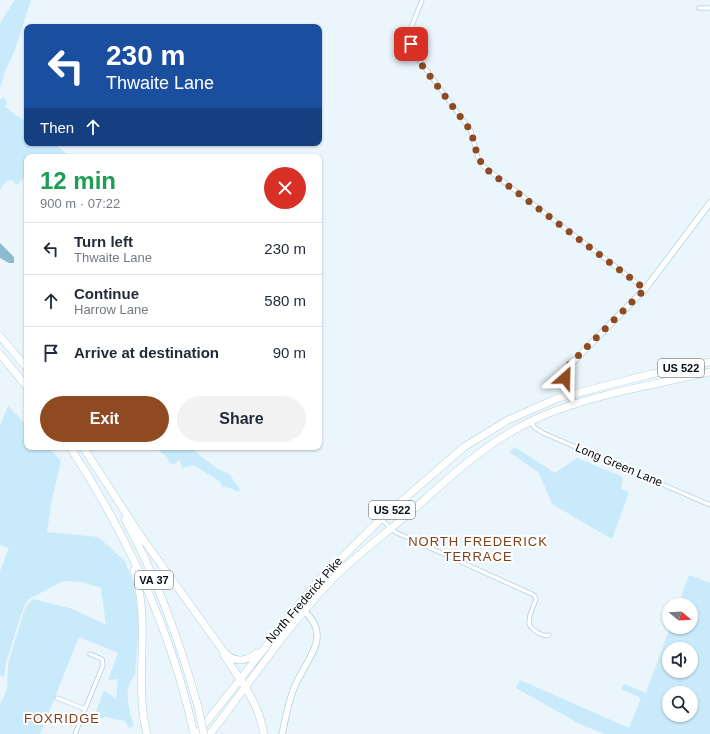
<!DOCTYPE html>
<meta charset="utf-8">
<style>
body{margin:0;font-family:Arial,sans-serif;background:#f2f2f3;color:#1f2937;height:100vh;display:flex;flex-direction:column;font-size:15px;white-space:nowrap}
*{box-sizing:border-box;margin:0}
p{font-size:13px;color:#747a83}
.icon{flex:none;width:22px;height:22px;fill:none;stroke:currentColor;stroke-width:2;stroke-linecap:round;stroke-linejoin:round}
.map{position:relative;flex:1;overflow:hidden}
.side{position:absolute;left:24px;top:154px;width:298px;height:296px;display:flex;flex-direction:column;background:#fff;border-radius:8px;box-shadow:0 1px 3px #0004}
.side>*{flex:none}
.hud{position:absolute;left:24px;top:24px;width:298px;height:122px;border-radius:8px;box-shadow:0 1px 3px #0004;background:#1a4fa0;color:#fff;overflow:hidden}
.needle{width:26px;rotate:108deg}
.fabs{position:absolute;left:662px;top:598px;display:grid;gap:8px}
.fabs a{display:grid;place-items:center;width:36px;height:36px;border-radius:50%;background:#fff;box-shadow:0 1px 3px #0004;font-size:20px}
.pin{position:absolute;display:grid;place-items:center;width:34px;height:34px;color:#fff;margin:-17px;border-radius:8px;box-shadow:0 2px 6px #0006}
.me{position:absolute;width:44px;margin:-22px;rotate:25deg;stroke-linejoin:round;filter:drop-shadow(0 0 3px #0008)}
.turn{display:flex;align-items:center;gap:14px;height:84px;padding:0 16px;font-size:18px}
.turn .icon{width:52px;height:52px;stroke-width:2.5}
.turn b{display:block;font-size:28px;line-height:34px}
.then{display:flex;align-items:center;height:38px;padding:0 16px;background:#0003;gap:8px;font-size:15px}
.round{display:grid;place-items:center;flex:none;width:42px;height:42px;border-radius:21px;background:#f2f2f3}
.summary{display:flex;align-items:center;justify-content:space-between;height:68px;padding:0 16px}
h1{font-size:24px;font-weight:700;line-height:30px;color:#1e9e55}
.cta{display:flex;gap:8px;margin-top:auto;padding:8px 16px}
.cta a{flex:1;height:46px;border-radius:24px;background:#904a21;color:#fff;font-size:16px;font-weight:700;line-height:46px;text-align:center}
.cta a+a{background:#f2f2f3;color:#1f2937}
ul{padding:0;list-style:none}
li{display:flex;align-items:center;gap:12px;height:52px;padding:0 16px;border-top:1px solid #e0e1e3}
li div{flex:1}
li b{display:block;font-size:15px}
li em{font-style:normal}
.map>svg:first-child{display:block}
.green{fill:#c8eafb;fill-rule:evenodd}
.water{fill:#8dbacf}
.lines{fill:none;stroke-linecap:round;stroke-linejoin:round}
.street-casing{stroke:#b0cfde;stroke-width:5}
.secondary-casing{stroke:#b0cfde;stroke-width:7}
.highway-casing{stroke:#b0cfde;stroke-width:8}
.street{stroke:#fff;stroke-width:3.5}
.secondary{stroke:#fff;stroke-width:5.5}
.highway{stroke:#fff;stroke-width:7}
.highway-bridge-casing{stroke:#b0cfde;stroke-width:8;stroke-linecap:butt}
.highway-bridge{stroke:#fff;stroke-width:7}
.route{stroke:#904a21;stroke-width:7;stroke-dasharray:0 12.6}
.labels{text-anchor:middle;dominant-baseline:central;stroke-width:4;stroke-linejoin:round;paint-order:stroke}
.shield{fill:#fff;stroke:#4f565a;stroke-width:1}
.shield-label{font-size:11px;font-weight:bold;fill:#040e13}
.street-label{font-size:12px;fill:#040e13;stroke:#fff}
.neighbourhood-label{font-size:13px;letter-spacing:1px;fill:#80411c;stroke:#fff}
</style>
<div class="map">
<svg width="710" height="734" viewBox="0 0 710 734">
<rect width="100%" height="100%" fill="#eaf6fc"/>
<path class="green" d="M 15,0 L 31,0 L 15,50 L 5,71 L 0,89 L 0,23 Z
M 4,97 L 7,103 L 5,107 L 27,123 L 27,143 L 53,143 L 67,154 L 65,157 L 42,157 L 40,155 L 37,157 L 27,157 L 27,175 L 17,185 L 12,180 L 6,181 L 0,190 L 0,99 Z
M 8,406 L 27,425 L 27,447 L 48,447 L 61,461 L 51,504 L 47,532 L 98,537 L 125,561 L 134,585 L 139,622 L 135,675 C 122,690 129,709 134,726 L 129,728 L 125,721 L 106,717 L 93,720 L 104,690 L 116,699 L 118,679 L 108,680 L 118,653 L 79,637 L 40,734 L 0,734 L 0,704 L 7,690 L 8,664 L 25,608 L 33,599 L 73,609 L 106,625 L 101,588 L 82,582 L 63,581 L 29,599 L 23,609 L 6,662 L 4,677 L 0,675 L 0,571 L 9,548 L 0,545 L 0,426 Z
M 154,447 L 193,447 L 197,453 L 216,468 L 229,474 L 240,489 L 238,492 L 230,488 L 223,487 L 218,480 L 193,465 L 182,468 L 180,460 L 174,464 L 169,463 L 167,457 Z
M 515,447 L 555,473 L 577,458 L 623,477 L 621,489 L 629,492 L 612,539 L 552,504 L 539,473 L 509,452 Z
M 689,575 L 710,583 L 710,734 L 605,734 L 580,724 L 516,688 L 520,680 L 629,728 L 641,698 L 621,689 L 624,684 L 646,693 L 670,627 L 691,627 L 691,605 L 678,605 ZM 669,649 L 691,649 L 691,671 L 669,671 ZM 669,693 L 691,693 L 691,715 L 669,715 Z"/>
<path class="water" d="M 0,243 L 14,257 L 14,263 L 9,263 L 0,258 Z"/>
<g class="lines">
<defs>
<path id="street" d="M 422,0 L 409,33 L 412,50 L 471,131 L 478,158 L 483,166 L 645,289
M 699,8 L 710,8
M 530,421 L 535,428 L 543,433 L 710,505
M 381,519 L 395,532 L 534,595 L 536,599 L 530,615 L 529,624 C 532,630 542,637 549,635
M 57,698 L 85,709
M 75,734 L 103,665 L 102,659 L 90,654"/>
<path id="secondary" d="M 574,405 L 565,378 L 567,368 L 645,289 L 710,203
M 282,734 C 286,718 288,701 295,686 C 307,657 334,636 302,609"/>
<path id="highway" d="M 0,336 L 27,368
M 0,354 L 27,387
M 70,447 C 127,535 172,631 194,734
M 83,447 L 140,535 L 224,652 C 234,663 246,662 257,653
M 125,519 C 157,578 180,642 198,707
M 134,570 C 152,623 133,680 147,734
M 224,655 C 241,681 259,703 264,734
M 197,734 L 316,583 L 381,519 L 464,447 L 508,420 L 558,398 L 651,374 L 710,362
M 210,734 C 249,684 285,629 329,583 C 355,555 386,534 414,509 C 453,474 491,438 540,417 C 593,394 654,385 710,372"/>
</defs>
<use href="#street" class="street-casing"/>
<use href="#secondary" class="secondary-casing"/>
<use href="#highway" class="highway-casing"/>
<use href="#street" class="street"/>
<use href="#secondary" class="secondary"/>
<use href="#highway" class="highway"/>
<defs>
<path id="highway-bridge" d="M 198,707 L 204,734"/>
</defs>
<use href="#highway-bridge" class="highway-bridge-casing"/>
<use href="#highway-bridge" class="highway-bridge"/>
</g>
<g class="lines">
<path class="route" d="M 411,44 L 415,56 L 471,131 L 478,158 L 486,169 L 645,289 L 568,366 L 565,372 L 565,378"/>
</g>
<g class="labels">
<g class="shield">
<rect x="658" y="359" width="46" height="18" rx="3"/>
<rect x="369" y="501" width="46" height="18" rx="3"/>
<rect x="135" y="571" width="38" height="18" rx="3"/>
</g>
<g class="shield-label">
<text x="681" y="368">US 522</text>
<text x="392" y="510">US 522</text>
<text x="154" y="580">VA 37</text>
</g>
<g class="street-label">
<text transform="translate(619 465) rotate(23)">Long Green Lane</text>
<text transform="translate(304 600) rotate(-49)">North Frederick Pike</text>
</g>
<g class="neighbourhood-label">
<text x="478" y="541">NORTH FREDERICK<tspan x="478" dy="15">TERRACE</tspan></text>
<text x="62" y="718">FOXRIDGE</text>
</g>
</g>
</svg>
<div class="fabs">
<a><svg class="needle" viewBox="-14 -14 28 28"><path d="M0-13l5 13h-10z" fill="#e53935"/><path d="M0 13l5-13h-10z" fill="#747a83"/></svg></a>
<a><svg class="icon" aria-label="sound" viewBox="0 0 24 24"><path d="M4 9h4l5-4v14l-5-4H4zM17 9q2 3 0 6"/></svg></a>
<a><svg class="icon" aria-label="search" viewBox="0 0 24 24"><circle cx="10" cy="10" r="6"/><path d="M15 15l6 6"/></svg></a>
</div>
<div class="pin" style="left:411px;top:44px;background:#d93025"><svg class="icon" aria-label="arrive" viewBox="0 0 24 24"><path d="M6 21V4h12l-3 4 3 4H6"/></svg></div>
<svg class="me" style="left:565px;top:378px" viewBox="-20 -20 40 40"><path d="M0-17L14 15 0 8-14 15z" fill="#904a21" stroke="#fff" stroke-width="4"/></svg>
<div class="hud">
<div class="turn"><svg class="icon" aria-label="left" viewBox="0 0 24 24"><path d="M17 20v-9H6M10 6l-5 5 5 5"/></svg><div><b>230 m</b>Thwaite Lane</div></div>
<div class="then">Then<svg class="icon" aria-label="ahead" viewBox="0 0 24 24"><path d="M12 20V5M6 11l6-6 6 6"/></svg></div>
</div>
<section class="side">
<div class="summary"><div><h1>12 min</h1><p>900 m · 07:22</p></div><a class="round" style="background:#d93025;color:#fff"><svg class="icon" aria-label="close" viewBox="0 0 24 24"><path d="M6 6l12 12M18 6L6 18"/></svg></a></div>
<ul>
<li><svg class="icon" aria-label="left" viewBox="0 0 24 24"><path d="M17 20v-9H6M10 6l-5 5 5 5"/></svg><div><b>Turn left</b><p>Thwaite Lane</p></div><em>230 m</em></li>
<li><svg class="icon" aria-label="ahead" viewBox="0 0 24 24"><path d="M12 20V5M6 11l6-6 6 6"/></svg><div><b>Continue</b><p>Harrow Lane</p></div><em>580 m</em></li>
<li><svg class="icon" aria-label="arrive" viewBox="0 0 24 24"><path d="M6 21V4h12l-3 4 3 4H6"/></svg><div><b>Arrive at destination</b></div><em>90 m</em></li>
</ul>
<div class="cta"><a>Exit</a><a>Share</a></div>
</section>
</div>
